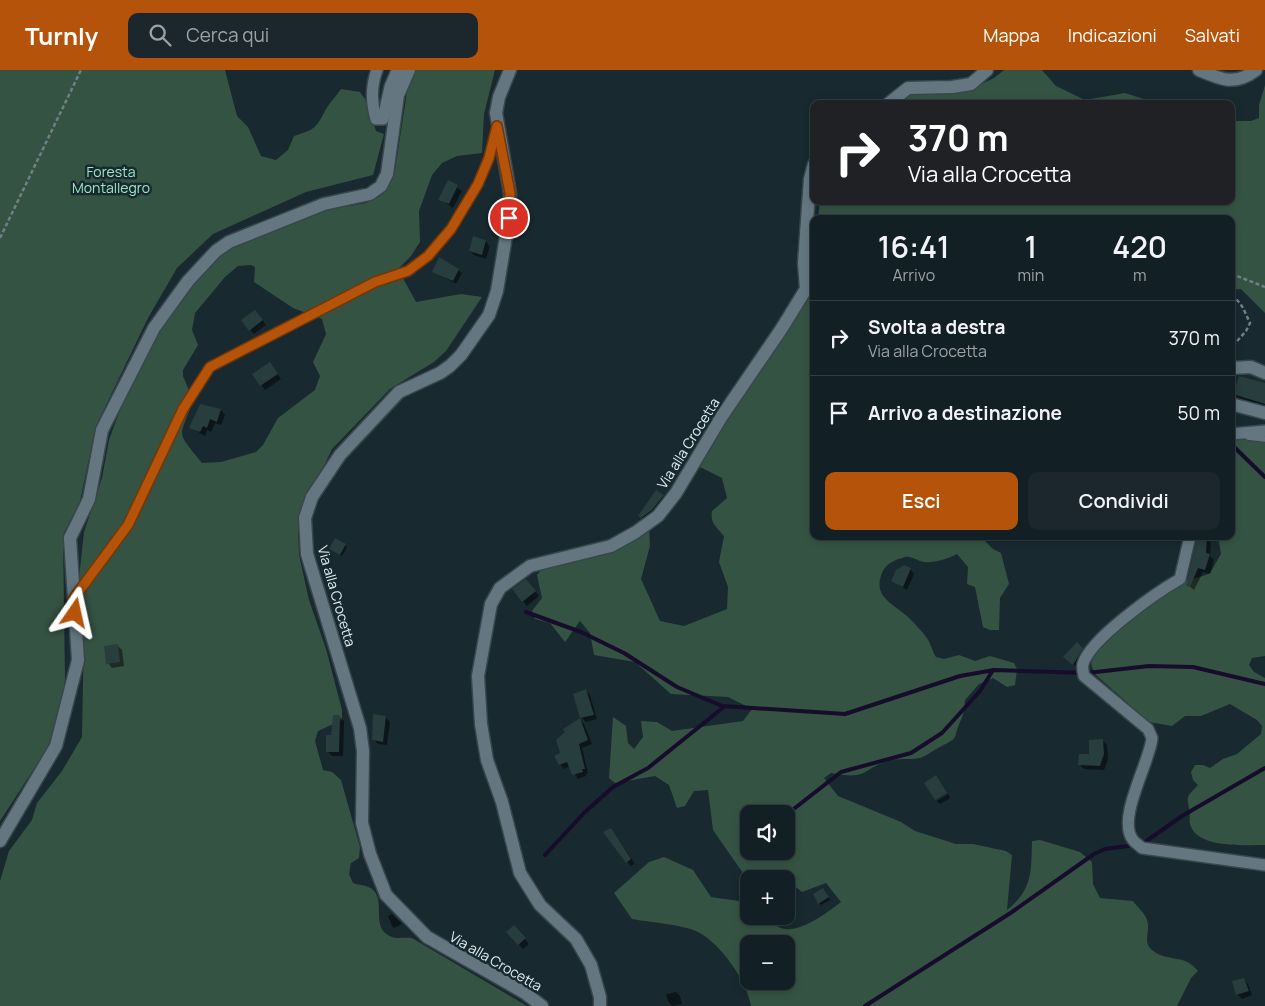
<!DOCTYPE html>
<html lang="it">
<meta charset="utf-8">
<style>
body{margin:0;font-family:Manrope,sans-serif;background:#1b272c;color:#f1f3f6;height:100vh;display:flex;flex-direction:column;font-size:19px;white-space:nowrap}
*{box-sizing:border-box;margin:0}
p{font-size:16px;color:#9ca2a6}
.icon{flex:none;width:28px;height:28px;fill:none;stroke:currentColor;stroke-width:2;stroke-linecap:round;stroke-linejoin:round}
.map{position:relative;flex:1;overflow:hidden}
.drawer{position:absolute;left:810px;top:145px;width:425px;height:325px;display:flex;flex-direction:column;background:#121f24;border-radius:10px;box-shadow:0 2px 8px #0003,0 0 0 1px #313d41}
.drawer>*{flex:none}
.banner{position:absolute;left:810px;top:30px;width:425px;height:105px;border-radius:10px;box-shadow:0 2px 8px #0003,0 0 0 1px #313d41;background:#202124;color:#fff;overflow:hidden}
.controls{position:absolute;left:740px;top:735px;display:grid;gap:10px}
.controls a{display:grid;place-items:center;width:55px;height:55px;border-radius:10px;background:#121f24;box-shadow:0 2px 8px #0003,0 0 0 1px #313d41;font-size:25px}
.pin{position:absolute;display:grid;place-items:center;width:42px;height:42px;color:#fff;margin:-21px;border:2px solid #fff;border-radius:50%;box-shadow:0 1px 5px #0007}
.me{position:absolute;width:55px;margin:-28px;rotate:11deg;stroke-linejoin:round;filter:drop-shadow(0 0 4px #0008)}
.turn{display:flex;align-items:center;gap:18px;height:105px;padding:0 15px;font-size:22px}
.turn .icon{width:65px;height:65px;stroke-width:2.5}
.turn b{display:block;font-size:35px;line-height:42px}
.eta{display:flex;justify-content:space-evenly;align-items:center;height:85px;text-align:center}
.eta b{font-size:30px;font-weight:600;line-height:35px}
.cta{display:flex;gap:10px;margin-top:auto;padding:10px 15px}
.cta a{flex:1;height:58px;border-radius:10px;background:#b45309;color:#fff;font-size:20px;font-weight:600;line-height:58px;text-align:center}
.cta a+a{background:#1b272c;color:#f1f3f6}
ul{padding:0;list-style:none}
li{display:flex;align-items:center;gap:15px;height:75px;padding:0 15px;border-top:1px solid #313d41}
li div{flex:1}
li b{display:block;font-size:19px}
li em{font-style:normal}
header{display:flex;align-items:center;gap:30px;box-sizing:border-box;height:70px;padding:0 25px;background:#b45309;color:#fff}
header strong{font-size:24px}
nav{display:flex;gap:28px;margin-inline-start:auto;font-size:18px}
.search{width:350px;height:45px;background:#1b272c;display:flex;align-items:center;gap:12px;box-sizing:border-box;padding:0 18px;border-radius:10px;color:#9ca2a6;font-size:19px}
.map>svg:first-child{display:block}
.green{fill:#355343;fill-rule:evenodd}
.shadow{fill:#0007}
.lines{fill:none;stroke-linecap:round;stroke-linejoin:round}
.stream{stroke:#170c2c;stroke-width:4}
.building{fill:#283d3d}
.service-casing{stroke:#39464d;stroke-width:8}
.minor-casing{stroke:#39464d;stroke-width:14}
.tertiary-casing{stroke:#39464d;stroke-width:15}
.path{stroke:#717f86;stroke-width:2.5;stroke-dasharray:4 2.5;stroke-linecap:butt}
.service{stroke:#647780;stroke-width:5.5}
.minor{stroke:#647780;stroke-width:11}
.tertiary{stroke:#647780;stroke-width:12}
.route-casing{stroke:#753606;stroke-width:12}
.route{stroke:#b45309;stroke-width:9}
.labels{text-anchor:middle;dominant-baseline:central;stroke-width:5;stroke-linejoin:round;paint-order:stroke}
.park-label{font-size:14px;fill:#9de6bf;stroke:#182930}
.street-label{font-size:14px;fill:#e3eef3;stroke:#182930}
</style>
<header>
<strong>Turnly</strong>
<div class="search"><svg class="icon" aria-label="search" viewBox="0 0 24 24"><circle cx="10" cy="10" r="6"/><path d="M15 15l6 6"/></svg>Cerca qui</div>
<nav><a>Mappa</a><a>Indicazioni</a><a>Salvati</a></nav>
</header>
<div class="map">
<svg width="1265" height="936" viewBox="0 0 1265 936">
<rect width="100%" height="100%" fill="#182930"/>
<path class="green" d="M 0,0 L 225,0 L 237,46 L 248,57 L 261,86 L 276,90 L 288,80 L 294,66 C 316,59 316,58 326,39 C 330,32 337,25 341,19 L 360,22 L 365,29 L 376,61 L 384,64 L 373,105 L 306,122 L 213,164 L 177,198 L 148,248 L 96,356 L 80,431 L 63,465 L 65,609 L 58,662 L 0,751 Z
M 416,0 L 495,0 L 484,44 L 482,83 L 457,86 L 442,93 L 432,105 L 419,141 L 420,172 L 411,186 L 398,199 L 416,232 L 461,224 L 482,227 L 446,281 L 434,292 L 390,319 L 332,379 L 322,400 L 307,421 L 298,458 L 299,485 L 309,530 L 326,579 L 342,640 L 342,650 L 318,661 L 315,671 L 323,700 L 332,702 L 341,710 L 360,777 L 359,788 L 351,793 L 349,804 L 353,813 C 358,815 367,815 372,819 C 387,830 369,859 392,867 C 397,869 406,867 412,868 L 527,936 L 0,936 L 0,811 L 9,781 L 32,750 L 37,733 L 62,701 L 82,667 L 84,557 L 79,508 L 84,462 L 102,408 L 109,370 L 129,315 L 161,255 L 198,205 L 231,175 L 299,151 L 320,141 L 366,133 L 380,126 L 389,114 L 395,100 L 407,22 ZM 251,195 L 255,197 L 254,212 L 293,238 L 322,249 L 326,264 L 313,292 L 320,306 L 315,320 L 278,348 L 263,375 L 256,382 L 221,392 L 202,393 C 174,358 180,370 193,330 L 183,306 L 183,300 L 198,275 L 192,260 L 195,243 L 225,207 L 238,196 Z
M 1004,0 L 1042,0 L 1056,16 L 1085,30 L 1125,23 L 1159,34 L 894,34 L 914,22 L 971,19 L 994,8 Z
M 1265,15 L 1265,243 L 1241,219 L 1231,220 L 1231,149 L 818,149 L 820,131 L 1231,131 L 1231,51 L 1251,51 L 1259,48 L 1259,35 Z
M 814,196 L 814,466 L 980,466 L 993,479 L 1001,483 L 1009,514 L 1000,528 L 999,560 L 990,560 L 983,557 L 975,517 L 967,514 L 968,497 L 957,484 C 947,489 935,493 924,492 C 917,491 912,486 905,487 C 895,490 886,493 882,503 C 872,527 894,534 908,547 C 911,550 924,563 926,567 C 931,573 932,581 936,587 L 944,589 L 959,585 L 975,591 L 990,586 L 1014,593 L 1017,599 L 1015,615 L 1007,617 L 993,608 L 979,614 L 965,630 C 964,640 964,644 960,652 C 952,670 961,666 940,677 C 933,680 927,686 920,688 C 911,690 901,688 893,690 C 861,697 871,711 831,703 L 824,708 L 838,726 L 901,752 L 915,761 L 956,774 L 973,774 L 1006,781 L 1012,785 L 1007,840 C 1033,819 1031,802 1032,771 L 1040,770 L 1080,782 L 1092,792 L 1093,814 L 1100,828 L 1133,831 C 1137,837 1145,843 1147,850 C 1151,861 1142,872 1152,880 C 1168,893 1184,883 1198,901 L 1191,908 L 1177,936 L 751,936 C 747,911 721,874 698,862 C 685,855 648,852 632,849 L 614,823 L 649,792 L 664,787 L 693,800 L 711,827 L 746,832 L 749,834 L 749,846 C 772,846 764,851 781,858 C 798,865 828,842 841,832 L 826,813 L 802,822 L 778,803 L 745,806 L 713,760 L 708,720 L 694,721 L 685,736 L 677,738 L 669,715 L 655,706 L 615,713 L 609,708 L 613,647 L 626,656 L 628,673 L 634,679 L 643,667 L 641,651 L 657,652 L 672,661 L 743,651 L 752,639 L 728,627 L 671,624 L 635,592 L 594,585 L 590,563 L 580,551 L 565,572 L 550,553 L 535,549 L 532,541 L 542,528 L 537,505 L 542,499 L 649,457 L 650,476 L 641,509 L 660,551 L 684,556 L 727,539 L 728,517 L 719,492 L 724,466 C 716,457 710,453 712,441 L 727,428 L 722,408 L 698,396 L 753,307 L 806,233 ZM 749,744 L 786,744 L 786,781 L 749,781 ZM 749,874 L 786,874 L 786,911 L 749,911 Z
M 1265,364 L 1265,586 L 1252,588 L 1249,595 L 1254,602 L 1265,608 L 1265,775 C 1246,775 1196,779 1190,754 C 1189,750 1190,746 1190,742 C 1186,727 1186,727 1198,715 L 1193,710 L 1191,702 L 1195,695 L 1203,695 L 1210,698 L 1223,689 L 1237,684 L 1261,664 L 1262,656 L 1257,650 L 1230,634 L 1201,646 L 1185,646 L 1172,656 L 1149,652 L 1096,605 C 1093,600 1090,595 1092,590 C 1098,575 1165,519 1181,512 C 1190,508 1201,508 1210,503 L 1221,484 L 1218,466 L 1231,466 L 1231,371 Z"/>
<path class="shadow" d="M 449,112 L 462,121 L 453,138 L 440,129 Z
M 485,171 L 490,176 L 486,189 L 474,185 L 470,181 Z
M 458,200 L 462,203 L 456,214 L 434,201 Z
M 259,246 L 266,255 L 254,264 L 250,260 Z
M 270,294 L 281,309 L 265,320 L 261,315 Z
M 1265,315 L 1265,337 L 1239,329 L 1235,324 Z
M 221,340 L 225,345 L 221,355 L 215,353 L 211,362 L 207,360 L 205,366 L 190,357 Z
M 663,426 L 665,428 L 654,442 L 644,449 L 639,446 Z
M 1206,468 L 1211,473 L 1210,486 L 1214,490 L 1210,504 L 1203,502 L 1194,520 L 1188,515 Z
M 345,475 L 347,477 L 342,486 L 331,479 Z
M 910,499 L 914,504 L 907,520 L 892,510 Z
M 530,515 L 539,526 L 527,536 L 523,531 Z
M 1077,574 L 1087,584 L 1078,598 L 1069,591 Z
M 117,575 L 122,580 L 124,596 L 112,598 L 108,593 Z
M 585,620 L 590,625 L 597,649 L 586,652 L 582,648 Z
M 340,647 L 344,651 L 343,686 L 332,686 L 327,681 Z
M 385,647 L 390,652 L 387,675 L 378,674 L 374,670 Z
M 580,650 L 584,654 L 592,674 L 582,678 L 588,703 L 586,704 L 586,706 L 578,709 L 570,696 L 564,699 L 560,694 L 562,683 Z
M 1102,670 L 1107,675 L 1108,689 L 1104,700 L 1084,699 L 1079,694 Z
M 948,724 L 950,728 L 940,734 L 937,731 Z
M 611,759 L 635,794 L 631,796 L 627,792 Z
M 825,821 L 830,830 L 821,835 L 819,833 Z
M 392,844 L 402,854 L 394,858 L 392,856 L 388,846 Z
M 514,857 L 529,874 L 523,879 L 508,862 Z
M 1243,909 L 1248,914 L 1252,925 L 1242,929 L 1237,924 Z
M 676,922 L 680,926 L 682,934 L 672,936 L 668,931 L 666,924 Z"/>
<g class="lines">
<path class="stream" d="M 1231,374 L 1265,407
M 526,542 L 581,562 L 624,583 L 677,617 L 722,636 L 845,644 L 960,606 L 994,600 L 1087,603 L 1149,596 L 1193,597 L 1265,614
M 786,745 L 841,702 L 911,683 L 942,663 L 980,621 L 993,600
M 1142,774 L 1182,746 L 1265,698
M 545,785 L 584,743 L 613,717 L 648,698 L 725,636
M 865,936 L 1012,842 L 1094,784 L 1105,779 L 1135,775"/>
</g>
<path class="building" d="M 448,110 L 458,115 L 449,134 L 438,130 Z
M 473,166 L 486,170 L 482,185 L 469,181 Z
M 439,187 L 459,199 L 453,211 L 432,202 Z
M 255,240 L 263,250 L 249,261 L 241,250 Z
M 270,292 L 278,304 L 260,316 L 252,304 Z
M 1239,306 L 1265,313 L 1265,334 L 1233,324 Z
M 200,334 L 221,339 L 217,352 L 210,349 L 207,358 L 203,356 L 200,362 L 189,358 Z
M 656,420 L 664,425 L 652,440 L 641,448 L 638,446 Z
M 1197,467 L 1207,467 L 1206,483 L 1210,484 L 1205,500 L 1198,498 L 1190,517 L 1186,516 Z
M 335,468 L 346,474 L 340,485 L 329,479 Z
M 904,495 L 911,498 L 903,517 L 891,511 L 896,500 Z
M 526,509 L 536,521 L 522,532 L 512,519 Z
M 1077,572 L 1083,578 L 1073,595 L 1063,587 Z
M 118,574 L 120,592 L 106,594 L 104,576 Z
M 586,619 L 594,645 L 580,648 L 573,624 Z
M 373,644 L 386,646 L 383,672 L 372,670 Z
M 333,645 L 340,645 L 339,682 L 326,682 L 326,665 L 331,665 Z
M 580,648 L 588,670 L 579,674 L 585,699 L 582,699 L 583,702 L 572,705 L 567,692 L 559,695 L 554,686 L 560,683 L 556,670 L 565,662 L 563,659 Z
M 1103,669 L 1104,684 L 1100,696 L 1078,695 L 1079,684 L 1089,684 L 1089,670 Z
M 936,705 L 947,723 L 935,730 L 924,713 Z
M 611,758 L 631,789 L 626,793 L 603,762 Z
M 823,818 L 829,827 L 818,834 L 813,824 Z
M 514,855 L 526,868 L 518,875 L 506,862 Z
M 1244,908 L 1249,921 L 1236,925 L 1232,911 Z"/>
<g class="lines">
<defs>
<path id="service" d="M 1248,367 L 1265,369
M 75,526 L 127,455 L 183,339 L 210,297 L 375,212 L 408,201 L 428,186 L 451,159 L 478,114 L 489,88 L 495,62"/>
<path id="minor" d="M 377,0 C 371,16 371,32 376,49 L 383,49 L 390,17 L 396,3 L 407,0
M 1231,364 L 1265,361
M 1190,466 L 1180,509 C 1157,522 1090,569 1083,594 C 1082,598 1083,602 1084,606 L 1148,659 L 1152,668 C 1150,692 1116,749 1133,770 C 1135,773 1139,775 1142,778 L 1265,795"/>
<path id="tertiary" d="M 510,0 L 499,27 L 496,43 L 510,123 L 509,148 L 497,221 L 489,245 L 461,285 L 450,296 L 440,303 L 399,322 L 340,385 L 312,427 L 305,448 L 307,484 L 360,658 L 363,681 L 362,753 L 370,784 L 386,825 L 427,867 L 525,923 L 542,936
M 1199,0 C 1222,10 1235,16 1256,0
M 888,34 L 908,18 L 952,17 L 971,14 L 987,0
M 1231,298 L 1251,297 L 1265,303
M 1231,334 L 1265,343
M 0,771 L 56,676 L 78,590 L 70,468 L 89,429 L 102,360 L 154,258 L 188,211 L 216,181 L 229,172 L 324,134 L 370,124 L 381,116 L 387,104 L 398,25 L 409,0
M 600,936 L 600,927 L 591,895 L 576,869 L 540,835 L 520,803 L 502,732 L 487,690 L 481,654 L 478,606 L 491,534 L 500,518 L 530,496 L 611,476 L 636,462 L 658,446 L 676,423 L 722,346 L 782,258 L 806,219 L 804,193 L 810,109 L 814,94"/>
</defs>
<use href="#service" class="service-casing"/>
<use href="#minor" class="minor-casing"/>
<use href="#tertiary" class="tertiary-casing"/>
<path class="path" d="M 0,168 L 81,0
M 1231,207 L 1237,206 L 1265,217
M 1231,226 C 1242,231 1245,243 1250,253 L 1246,261 L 1231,278"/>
<use href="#service" class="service"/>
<use href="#minor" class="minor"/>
<use href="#tertiary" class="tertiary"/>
</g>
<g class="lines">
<defs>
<path id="route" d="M 75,543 L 74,528 L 128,455 L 183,339 L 210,297 L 375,212 L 408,201 L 428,186 L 451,159 L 478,114 L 489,88 L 497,56 L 510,123 L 509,148"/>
</defs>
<use href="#route" class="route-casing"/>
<use href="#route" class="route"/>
</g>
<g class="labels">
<g class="park-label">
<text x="111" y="101">Foresta<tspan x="111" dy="16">Montallegro</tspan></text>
</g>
<g class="street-label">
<text transform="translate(688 373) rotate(-58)">Via alla Crocetta</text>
<text transform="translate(337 526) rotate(74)">Via alla Crocetta</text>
<text transform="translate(496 891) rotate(30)">Via alla Crocetta</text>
</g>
</g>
</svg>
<div class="controls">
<a><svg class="icon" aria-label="sound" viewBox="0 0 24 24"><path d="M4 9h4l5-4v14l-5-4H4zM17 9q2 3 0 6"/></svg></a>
<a>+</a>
<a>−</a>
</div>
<div class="pin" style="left:509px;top:148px;background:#d93025"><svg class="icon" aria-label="arrive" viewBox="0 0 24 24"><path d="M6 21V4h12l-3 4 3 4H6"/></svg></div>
<svg class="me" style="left:75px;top:543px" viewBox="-20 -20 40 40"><path d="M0-17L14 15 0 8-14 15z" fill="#b45309" stroke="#fff" stroke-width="4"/></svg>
<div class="banner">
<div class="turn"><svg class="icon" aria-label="right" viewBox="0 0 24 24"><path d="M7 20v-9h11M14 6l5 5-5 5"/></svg><div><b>370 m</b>Via alla Crocetta</div></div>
</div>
<section class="drawer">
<div class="eta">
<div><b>16:41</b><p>Arrivo</p></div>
<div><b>1</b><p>min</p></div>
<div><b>420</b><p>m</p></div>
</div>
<ul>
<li><svg class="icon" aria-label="right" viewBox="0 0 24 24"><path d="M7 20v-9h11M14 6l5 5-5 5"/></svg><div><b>Svolta a destra</b><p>Via alla Crocetta</p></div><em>370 m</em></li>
<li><svg class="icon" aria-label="arrive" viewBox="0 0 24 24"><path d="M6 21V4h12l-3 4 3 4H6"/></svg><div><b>Arrivo a destinazione</b></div><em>50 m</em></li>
</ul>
<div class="cta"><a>Esci</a><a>Condividi</a></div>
</section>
</div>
